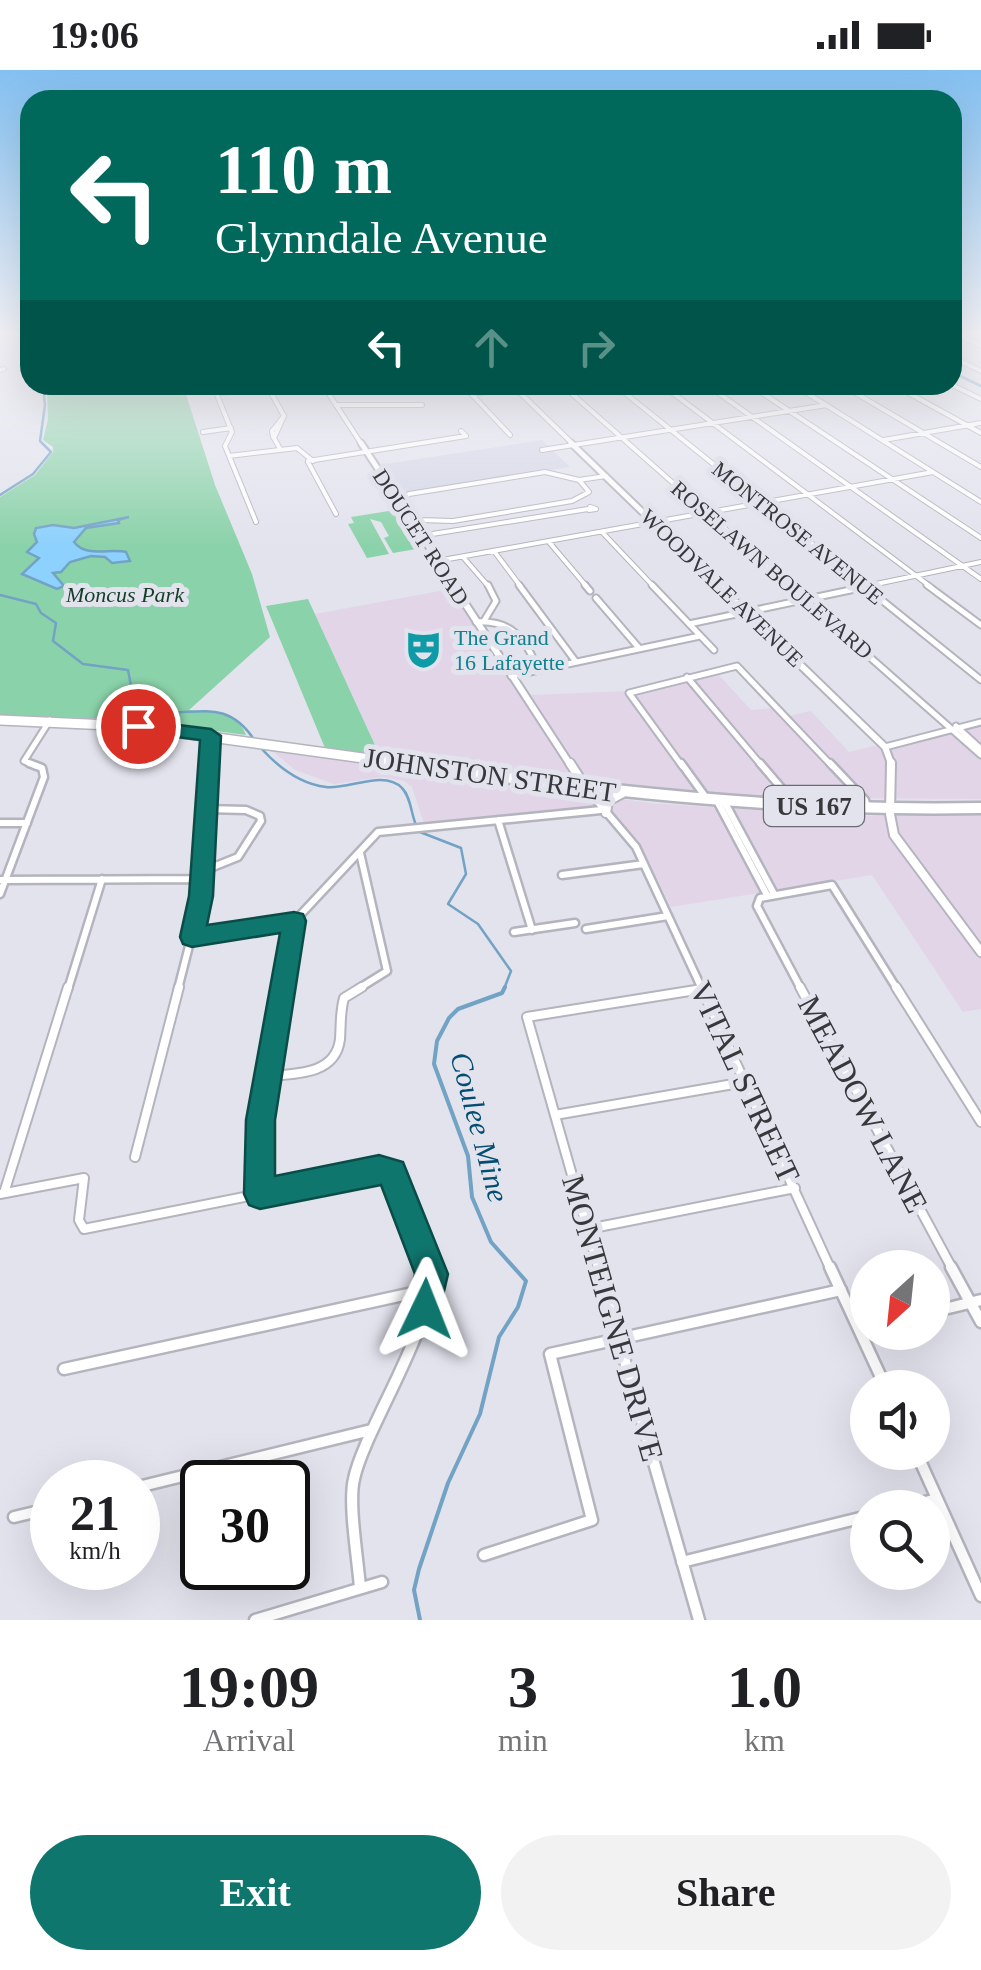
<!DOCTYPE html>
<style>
body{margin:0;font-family:Georgia,serif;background:#f2f2f2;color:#202124;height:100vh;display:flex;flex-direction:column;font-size:38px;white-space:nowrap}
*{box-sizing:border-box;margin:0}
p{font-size:32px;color:#757577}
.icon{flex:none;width:55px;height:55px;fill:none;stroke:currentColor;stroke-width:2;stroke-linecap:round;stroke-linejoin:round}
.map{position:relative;height:1550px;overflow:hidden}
.details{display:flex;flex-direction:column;background:#fff;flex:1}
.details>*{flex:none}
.hud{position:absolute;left:20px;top:20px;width:942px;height:305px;border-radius:30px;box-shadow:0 10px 40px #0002;background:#00695c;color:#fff;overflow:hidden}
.needle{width:65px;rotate:207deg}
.buttons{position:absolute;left:850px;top:1180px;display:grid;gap:20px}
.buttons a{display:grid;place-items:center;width:100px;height:100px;border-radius:50%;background:#fff;box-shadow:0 10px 40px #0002;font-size:50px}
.speed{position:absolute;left:30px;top:1390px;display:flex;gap:20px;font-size:50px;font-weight:700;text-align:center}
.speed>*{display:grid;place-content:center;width:130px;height:130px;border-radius:50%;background:#fff;box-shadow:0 10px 40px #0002;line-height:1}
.speed small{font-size:25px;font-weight:400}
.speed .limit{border:5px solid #111;border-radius:15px;background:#fff;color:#111}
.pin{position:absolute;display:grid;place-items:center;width:85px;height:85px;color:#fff;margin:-42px;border:5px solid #fff;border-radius:50%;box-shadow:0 2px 10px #0007}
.me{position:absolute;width:110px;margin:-55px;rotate:2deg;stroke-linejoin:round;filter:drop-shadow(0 0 8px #0008)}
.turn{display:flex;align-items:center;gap:35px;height:210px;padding:0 30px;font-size:45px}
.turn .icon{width:130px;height:130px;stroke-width:2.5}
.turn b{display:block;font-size:70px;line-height:85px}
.lanes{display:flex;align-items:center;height:95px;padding:0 30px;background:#0003;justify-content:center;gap:50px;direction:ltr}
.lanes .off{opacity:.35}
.eta{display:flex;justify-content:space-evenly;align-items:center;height:170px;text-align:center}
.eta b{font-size:60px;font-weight:800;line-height:70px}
.action{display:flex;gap:20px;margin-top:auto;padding:20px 30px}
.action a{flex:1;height:115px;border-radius:60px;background:#0f766e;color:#fff;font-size:40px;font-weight:800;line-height:115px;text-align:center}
.action a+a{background:#f2f2f2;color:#202124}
.status{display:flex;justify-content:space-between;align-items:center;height:70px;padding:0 50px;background:#fff;direction:ltr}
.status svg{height:28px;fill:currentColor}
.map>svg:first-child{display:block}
.commercial{fill:#e3d5e8}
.built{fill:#d5d7e7}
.green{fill:#8ad2a9}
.water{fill:#8dd1fe;stroke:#73a3c4;stroke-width:2.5}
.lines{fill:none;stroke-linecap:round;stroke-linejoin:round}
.stream-far1{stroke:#73a3c4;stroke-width:2.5}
.stream{stroke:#73a3c4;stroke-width:4}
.minor-far4-casing{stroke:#b3b4bd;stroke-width:6}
.minor-far3-casing{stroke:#b3b4bd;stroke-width:9}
.minor-far2-casing{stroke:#b3b4bd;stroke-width:11}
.minor-far1-casing{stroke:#b3b4bd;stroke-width:12}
.minor-casing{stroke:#b3b4bd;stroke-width:15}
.tertiary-far3-casing{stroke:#b3b4bd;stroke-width:6}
.tertiary-far2-casing{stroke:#b3b4bd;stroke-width:9}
.tertiary-far1-casing{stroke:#b3b4bd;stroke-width:10}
.tertiary-casing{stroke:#b3b4bd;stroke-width:12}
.primary-far1-casing{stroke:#b3b4bd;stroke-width:12}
.primary-casing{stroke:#b3b4bd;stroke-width:15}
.minor-far4{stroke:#fff;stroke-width:4}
.minor-far3{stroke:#fff;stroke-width:5}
.minor-far2{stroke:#fff;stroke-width:6}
.minor-far1{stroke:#fff;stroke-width:8}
.minor{stroke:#fff;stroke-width:10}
.tertiary-far3{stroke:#fff;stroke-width:4}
.tertiary-far2{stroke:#fff;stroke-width:5}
.tertiary-far1{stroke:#fff;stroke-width:6}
.tertiary{stroke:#fff;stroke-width:8}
.primary-far1{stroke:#fff;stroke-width:9}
.primary{stroke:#fff;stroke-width:10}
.route{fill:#0f766e;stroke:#0a4d48;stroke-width:2.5}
.labels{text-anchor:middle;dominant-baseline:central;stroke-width:10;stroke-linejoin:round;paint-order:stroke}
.far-street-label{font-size:22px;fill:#37383b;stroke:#e2e3ed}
.far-park-label{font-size:22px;font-style:italic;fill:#153e29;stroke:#e2e3ed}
.far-culture-label{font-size:22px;fill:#0d838f;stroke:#e2e3ed;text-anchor:start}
.shield{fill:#e2e3ed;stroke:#6a6b70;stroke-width:2.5}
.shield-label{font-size:25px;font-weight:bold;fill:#37383b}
.street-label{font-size:28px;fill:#37383b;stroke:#e2e3ed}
.water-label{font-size:30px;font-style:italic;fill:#024d71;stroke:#e2e3ed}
.near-street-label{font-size:32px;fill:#37383b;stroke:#e2e3ed}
</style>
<div class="status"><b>19:06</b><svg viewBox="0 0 49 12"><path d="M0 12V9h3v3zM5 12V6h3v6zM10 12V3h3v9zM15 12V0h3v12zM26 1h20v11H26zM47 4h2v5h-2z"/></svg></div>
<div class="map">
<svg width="981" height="1550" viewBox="0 0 981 1550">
<rect width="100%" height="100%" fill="#e2e3ed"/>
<path class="commercial" d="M 456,518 L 531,625 L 626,621 L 717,603 L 751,640 L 781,637 L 789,646 L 811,641 L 849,682 L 981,650 L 981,729 L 794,728 L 671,721 L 380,686 L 315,544 Z
M 272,681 L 650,733 L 847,746 L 981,744 L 981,939 L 963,942 L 872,805 L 671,837 L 638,770 L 605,738 L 424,754 L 412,717 L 404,711 L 382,707 L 334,714 L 295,700 Z"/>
<path class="built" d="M 542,370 L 570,397 L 399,425 L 380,395 Z"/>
<path class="green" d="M 47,315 L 183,315 L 215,415 L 252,504 L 270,567 L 189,640 C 210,641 238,642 246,665 L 126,649 L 0,646 L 0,427 L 35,405 L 53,382 L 53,377 L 43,370 L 48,349 Z
M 395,440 L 411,462 L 406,464 L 416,479 L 393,483 L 384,468 L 389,466 L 381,452 L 370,449 L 389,484 L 367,488 L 348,454 L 354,453 L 351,447 Z
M 308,529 L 380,686 L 325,678 L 266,536 Z"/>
<path class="water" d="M 129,447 L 118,450 L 119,453 L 86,458 L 74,472 C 86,488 110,478 126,482 L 130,491 L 112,493 L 105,487 L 91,486 L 70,492 L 61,502 L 53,503 L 64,516 L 57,519 L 22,504 L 39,488 L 27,482 L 37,472 L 34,464 L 36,458 L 53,455 L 74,458 Z"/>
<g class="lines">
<path class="stream-far1" d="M 952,302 L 981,316
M 0,425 L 33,404 L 51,382 L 40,371 L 45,335 L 43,315
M 0,525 L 36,534 L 41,543 L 56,553 L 53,571 L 83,594 L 128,600 L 134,631 L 144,639 C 189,652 223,621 255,671
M 260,677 C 277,696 299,714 326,717 C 348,720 384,699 402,718 C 411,727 411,744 416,755
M 420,762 L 461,778 L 466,804 L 448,834 L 478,854 L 511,901 L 504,919"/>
<path class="stream" d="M 420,1550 L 414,1520 L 419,1499 L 448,1413 L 480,1344 L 499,1267 L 518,1237 L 526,1211 L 491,1172 L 472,1127 L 468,1086 L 434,994 L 437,971 L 449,948 L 458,939 L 502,923 L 505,917"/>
<defs>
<path id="minor-far4" d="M 952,262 L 981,276
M 952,287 L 981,301
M 0,300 L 4,299
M 213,315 L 232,362 L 225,376 L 256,452
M 463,315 L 510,365
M 562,315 L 791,517
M 615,315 L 866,517
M 662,315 L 931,517
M 707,315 L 981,509
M 750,315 L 981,468
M 794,315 L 981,432
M 842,315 L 981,397
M 894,315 L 981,363
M 952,315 L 981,329
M 325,317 L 456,315
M 269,319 L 284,346 L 274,368 L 280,379
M 216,323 L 321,315
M 472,324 L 537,315
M 336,335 L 422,335
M 203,362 L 231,358
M 273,367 L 272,361 L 284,346
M 884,370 L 981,353
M 542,380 L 827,335
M 229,386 L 297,378 L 313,391
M 308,391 L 466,366 L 461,361
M 308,392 L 336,444
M 545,402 L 579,410 L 589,422 L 572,431 L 453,451 L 419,450 L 404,429 L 409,424 Z
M 579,410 L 606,406
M 590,437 L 596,439 L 589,440 Z
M 602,462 L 654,517
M 420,466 L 588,439
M 549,472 L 587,517
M 494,481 L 521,517
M 463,487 L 489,517
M 437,491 L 933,402
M 862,517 L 981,492"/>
<path id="minor-far3" d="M 519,515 L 576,592
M 585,515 L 590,521
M 652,515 L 714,580
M 788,515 L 981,685
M 863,515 L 981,610
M 927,515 L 981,555
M 596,528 L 639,578
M 484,551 L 496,531 L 488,515
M 476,552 C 514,550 524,569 539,600
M 689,554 L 874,515
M 511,606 L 700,566
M 687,607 L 762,696
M 956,656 L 981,679
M 885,677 L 981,652
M 36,696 L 24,691 L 50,650
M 209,696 L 211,667
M 682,696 L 629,623 L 737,596 L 832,696"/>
<path id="minor-far2" d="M 681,693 L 707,729
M 760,693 L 795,734
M 830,693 L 865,730 L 867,737
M 586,718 L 636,777 L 702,919
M 717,731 L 767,825
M 724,731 L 774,824
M 498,750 L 532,860
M 0,753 L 27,753
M 203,801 L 238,787 L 261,751 L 260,746 L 246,740 L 206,739
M 562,805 L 644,794
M 0,810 L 202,809
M 0,824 L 44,707 L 42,698 L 29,693
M 586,859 L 668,846
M 514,862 L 575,853
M 192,867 L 293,851
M 68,919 L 102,809
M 178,919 L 199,837 L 209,693
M 280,919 L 290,856 L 378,762 L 601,740
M 358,919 L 387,901 L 360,783
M 801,919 L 757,836 L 760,828 L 832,815 L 897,919"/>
<path id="minor-far1" d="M 701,917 L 831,1200
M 800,917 L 953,1200
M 896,917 L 981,1052
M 267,1006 C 295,1004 336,1005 340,969 C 341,955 340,942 344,928 L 362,917
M 555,1045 L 745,1012
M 135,1087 L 179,917
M 4,1123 L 68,917
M 0,1124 L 84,1108 L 79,1150 L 84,1159 L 379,1100 L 395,1105 L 429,1200
M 259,1124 L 260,1051 L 281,917
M 588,1159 L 795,1118
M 599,1200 L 527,947 L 702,919"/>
<path id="minor" d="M 598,1197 L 699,1550
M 830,1197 L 886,1318
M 951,1197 L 981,1252
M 932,1242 L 981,1230
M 64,1299 L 431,1219
M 916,1382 L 981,1526
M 138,1417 L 371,1360
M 901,1438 L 937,1429
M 14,1447 L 52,1438
M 484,1485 L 592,1450 L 550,1284 L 841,1220
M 682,1492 L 868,1446
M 360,1518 C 358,1490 348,1433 354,1409 C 364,1359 443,1242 428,1197
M 255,1550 L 382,1512"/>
<path id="tertiary-far3" d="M 323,315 L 362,375
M 512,315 L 574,375"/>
<path id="tertiary-far2" d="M 361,373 L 455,517
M 571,373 L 720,517"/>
<path id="tertiary-far1" d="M 453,515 L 571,696
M 718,515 L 885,677 L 892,696"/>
<path id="tertiary" d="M 570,693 L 586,718
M 891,693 L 890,744 L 894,765 L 981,882
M 606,743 L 608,731 L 623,723"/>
<path id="primary-far1" d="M 0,650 L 131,656 L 421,696"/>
<path id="primary" d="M 403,693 C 596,721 787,742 981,738"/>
</defs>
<use href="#minor-far4" class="minor-far4-casing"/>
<use href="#minor-far3" class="minor-far3-casing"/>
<use href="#minor-far2" class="minor-far2-casing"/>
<use href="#minor-far1" class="minor-far1-casing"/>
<use href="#minor" class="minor-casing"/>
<use href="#tertiary-far3" class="tertiary-far3-casing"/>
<use href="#tertiary-far2" class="tertiary-far2-casing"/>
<use href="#tertiary-far1" class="tertiary-far1-casing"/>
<use href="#tertiary" class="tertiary-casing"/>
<use href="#primary-far1" class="primary-far1-casing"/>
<use href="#primary" class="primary-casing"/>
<use href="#minor-far4" class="minor-far4"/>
<use href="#minor-far3" class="minor-far3"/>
<use href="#minor-far2" class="minor-far2"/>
<use href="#minor-far1" class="minor-far1"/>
<use href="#minor" class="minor"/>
<use href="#tertiary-far3" class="tertiary-far3"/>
<use href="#tertiary-far2" class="tertiary-far2"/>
<use href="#tertiary-far1" class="tertiary-far1"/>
<use href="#tertiary" class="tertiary"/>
<use href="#primary-far1" class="primary-far1"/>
<use href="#primary" class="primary"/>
</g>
<linearGradient id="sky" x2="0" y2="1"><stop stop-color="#83c0f1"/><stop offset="0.55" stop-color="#f2f2f7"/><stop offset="1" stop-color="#f2f2f7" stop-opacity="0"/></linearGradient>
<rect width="981" height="477" fill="url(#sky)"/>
<path class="route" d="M 138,650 L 211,659 L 221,666 L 213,826 L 207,855 L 294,842 L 303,844 L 306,851 L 275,1050 L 275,1106 L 379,1085 L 403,1092 L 448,1204 L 437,1251 L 425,1256 L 413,1251 L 408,1239 L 415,1204 L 381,1115 L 260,1139 L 249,1135 L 244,1124 L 246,1050 L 280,863 L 192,877 L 183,874 L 180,867 L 189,826 L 200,670 L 131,661 L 128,656 Z"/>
<defs>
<symbol id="theatre-bare" viewBox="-9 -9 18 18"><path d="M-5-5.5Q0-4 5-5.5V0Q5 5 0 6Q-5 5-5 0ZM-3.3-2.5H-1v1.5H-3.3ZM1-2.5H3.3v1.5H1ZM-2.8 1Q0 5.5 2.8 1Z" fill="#0f9aa8" stroke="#e2e3ed" stroke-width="2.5" paint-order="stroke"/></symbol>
</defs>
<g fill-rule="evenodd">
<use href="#theatre-bare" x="396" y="552" width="55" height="55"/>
</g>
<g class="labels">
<g class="far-street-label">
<text transform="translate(798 463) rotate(39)">MONTROSE AVENUE</text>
<text transform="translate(421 467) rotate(57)">DOUCET ROAD</text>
<text transform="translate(772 500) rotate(41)">ROSELAWN BOULEVARD</text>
<text transform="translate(722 518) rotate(44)">WOODVALE AVENUE</text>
</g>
<g class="far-park-label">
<text x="125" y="524">Moncus Park</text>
</g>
<g class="far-culture-label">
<text x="454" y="567">The Grand<tspan x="454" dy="25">16 Lafayette</tspan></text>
</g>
<rect class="shield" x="764" y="716" width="100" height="40" rx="8"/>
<g class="shield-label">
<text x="814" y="736">US 167</text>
</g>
<g class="street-label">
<text transform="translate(490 705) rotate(8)">JOHNSTON STREET</text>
</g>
<g class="water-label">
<text transform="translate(480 1057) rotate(75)">Coulee Mine</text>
</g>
<g class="near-street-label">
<text transform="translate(745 1012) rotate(65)">VITAL STREET</text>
<text transform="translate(863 1034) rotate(62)">MEADOW LANE</text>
<text transform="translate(613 1248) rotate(74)">MONTEIGNE DRIVE</text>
</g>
</g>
</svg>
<div class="buttons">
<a><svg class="needle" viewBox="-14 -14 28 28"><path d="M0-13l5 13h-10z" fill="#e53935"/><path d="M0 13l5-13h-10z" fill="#757577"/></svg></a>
<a><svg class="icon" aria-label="sound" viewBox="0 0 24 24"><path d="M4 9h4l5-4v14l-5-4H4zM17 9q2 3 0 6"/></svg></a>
<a><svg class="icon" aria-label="search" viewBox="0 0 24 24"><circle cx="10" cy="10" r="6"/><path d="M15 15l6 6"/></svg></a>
</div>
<div class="speed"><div>21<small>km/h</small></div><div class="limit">30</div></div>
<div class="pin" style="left:138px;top:656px;background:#d93025"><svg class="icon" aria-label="arrive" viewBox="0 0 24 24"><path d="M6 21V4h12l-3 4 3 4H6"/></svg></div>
<svg class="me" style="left:425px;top:1239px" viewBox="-20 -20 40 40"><path d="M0-17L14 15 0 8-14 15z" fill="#0f766e" stroke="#fff" stroke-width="4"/></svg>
<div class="hud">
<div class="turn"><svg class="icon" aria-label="left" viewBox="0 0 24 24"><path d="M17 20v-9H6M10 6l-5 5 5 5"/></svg><div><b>110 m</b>Glynndale Avenue</div></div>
<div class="lanes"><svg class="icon" aria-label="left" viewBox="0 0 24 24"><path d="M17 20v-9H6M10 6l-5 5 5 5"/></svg><svg class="icon off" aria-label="ahead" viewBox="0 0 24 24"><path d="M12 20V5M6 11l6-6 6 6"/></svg><svg class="icon off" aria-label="right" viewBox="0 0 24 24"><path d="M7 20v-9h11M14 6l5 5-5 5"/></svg></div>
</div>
</div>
<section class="details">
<div class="eta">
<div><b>19:09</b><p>Arrival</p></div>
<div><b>3</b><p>min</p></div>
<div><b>1.0</b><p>km</p></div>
</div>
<div class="action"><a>Exit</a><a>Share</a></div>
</section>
